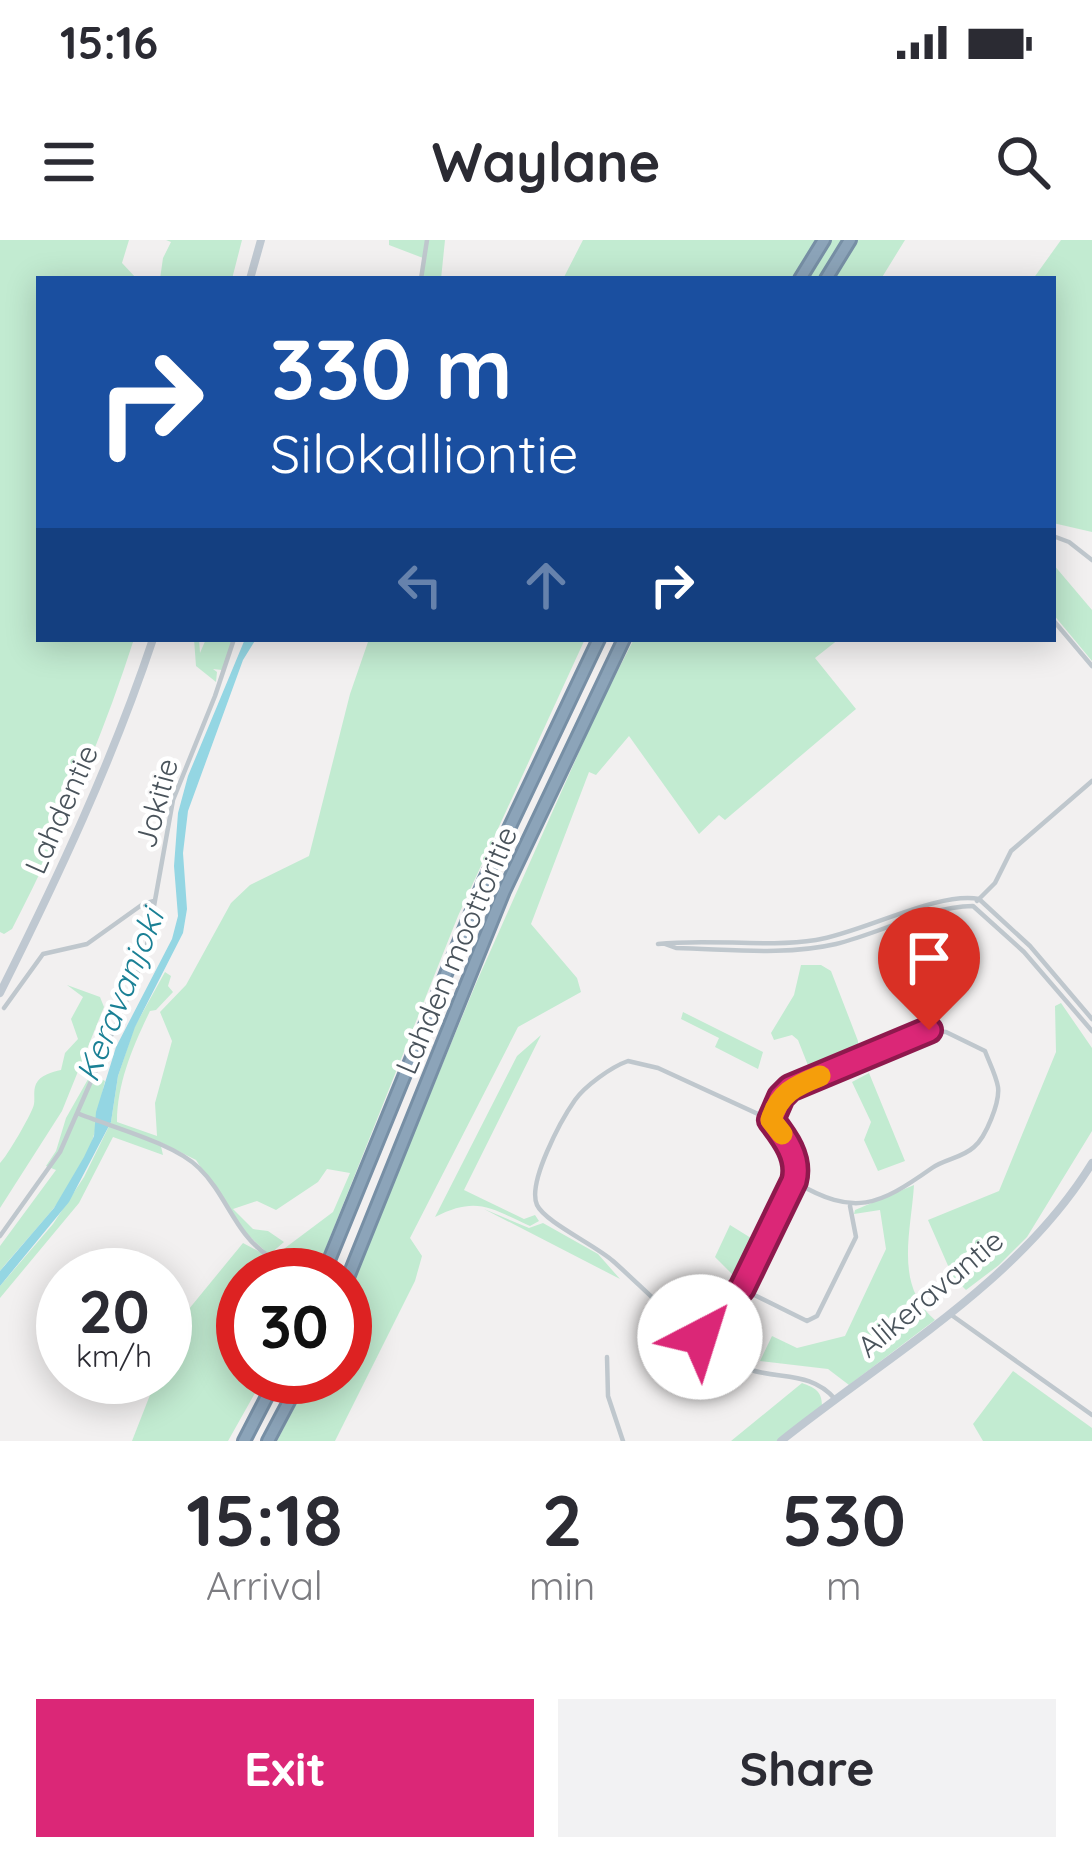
<!DOCTYPE html>
<style>
body{margin:0;font-family:Quicksand,sans-serif;background:#f2f2f3;color:#2b2b33;height:100vh;display:flex;flex-direction:column;font-size:45px;white-space:nowrap}
*{box-sizing:border-box;margin:0}
p{font-size:39px;color:#7c7c81}
.icon{flex:none;width:66px;height:66px;fill:none;stroke:currentColor;stroke-width:2;stroke-linecap:round;stroke-linejoin:round}
.map{position:relative;height:1201px;overflow:hidden}
.side{display:flex;flex-direction:column;background:#fff;flex:1}
.side>*{flex:none}
.banner{position:absolute;left:36px;top:36px;width:1020px;height:366px;border-radius:0px;box-shadow:0 6px 30px #0003;background:#1a4fa0;color:#fff;overflow:hidden}
.speed{position:absolute;left:36px;top:1008px;display:flex;gap:24px;font-size:60px;font-weight:700;text-align:center}
.speed>*{display:grid;place-content:center;width:156px;height:156px;border-radius:50%;background:#fff;box-shadow:0 6px 30px #0003;line-height:1}
.speed small{font-size:30px;font-weight:400}
.speed .limit{border:18px solid #d22;background:#fff;color:#111}
.pin{position:absolute;display:grid;place-items:center;width:102px;height:102px;color:#fff;margin:-123px -51px;border-radius:50% 50% 50% 0;rotate:-45deg;box-shadow:0 0 12px #0007}
.pin .icon{rotate:45deg}
.me{position:absolute;width:132px;margin:-66px;rotate:40deg;stroke-linejoin:round;filter:drop-shadow(0 0 9px #0008)}
.turn{display:flex;align-items:center;gap:42px;height:252px;padding:0 36px;font-size:54px}
.turn .icon{width:156px;height:156px;stroke-width:2.5}
.turn b{display:block;font-size:84px;line-height:102px}
.lanes{display:flex;align-items:center;height:114px;padding:0 36px;background:#0003;justify-content:center;gap:60px;direction:ltr}
.lanes .off{opacity:.35}
.eta{display:flex;justify-content:space-evenly;align-items:center;height:204px;text-align:center}
.eta b{font-size:72px;font-weight:800;line-height:84px}
.action{display:flex;gap:24px;margin-top:auto;padding:24px 36px}
.action a{flex:1;height:138px;border-radius:0px;background:#db2777;color:#fff;font-size:48px;font-weight:800;line-height:138px;text-align:center}
.action a+a{background:#f2f2f3;color:#2b2b33}
.status{display:flex;justify-content:space-between;align-items:center;height:84px;padding:0 60px;background:#fff;direction:ltr}
.status svg{height:33px;fill:currentColor}
header{display:flex;justify-content:space-between;align-items:center;height:156px;padding:0 36px;background:#fff;font-size:54px;font-weight:800}
.map>svg:first-child{display:block}
.green{fill:#c2ebd1}
.water{fill:#94d6e3}
.lines{fill:none;stroke-linecap:round;stroke-linejoin:round}
.highway-casing{stroke:#778fa5;stroke-width:16}
.street{stroke:#bfc7cd;stroke-width:4.5}
.secondary{stroke:#bfc8d1;stroke-width:8}
.highway{stroke:#8ca4b9;stroke-width:10}
.route-casing{stroke:#8e194d;stroke-width:30}
.route{stroke:#db2777;stroke-width:21}
.slow{stroke:#f59e0b;stroke-width:21}
.labels{text-anchor:middle;dominant-baseline:central;stroke-width:9;stroke-linejoin:round;paint-order:stroke}
.street-label{font-size:30px;fill:#49535b;stroke:#fff}
.water-label{font-size:33px;font-style:italic;fill:#1a8095;stroke:#fff}
</style>
<div class="status"><b>15:16</b><svg viewBox="0 0 49 12"><path d="M0 12V9h3v3zM5 12V6h3v6zM10 12V3h3v9zM15 12V0h3v12zM26 1h20v11H26zM47 4h2v5h-2z"/></svg></div>
<header><svg class="icon" aria-label="menu" viewBox="0 0 24 24"><path d="M4 6h16M4 12h16M4 18h16"/></svg>Waylane<svg class="icon" aria-label="search" viewBox="0 0 24 24"><circle cx="10" cy="10" r="6"/><path d="M15 15l6 6"/></svg></header>
<div class="map">
<svg width="1092" height="1201" viewBox="0 0 1092 1201">
<rect width="100%" height="100%" fill="#f2f0f0"/>
<path class="green" d="M 0,0 L 129,0 L 122,23 L 137,39 L 39,39 L 39,399 L 134,399 C 102,499 60,596 12,689 L 4,694 L 0,692 Z
M 166,0 L 242,0 L 232,39 L 160,39 L 163,18 L 171,2 Z
M 389,0 L 445,0 L 441,39 L 421,39 L 423,18 L 389,5 Z
M 583,0 L 905,0 L 881,39 L 563,39 Z
M 1061,0 L 1092,0 L 1092,292 L 1053,283 L 1053,39 L 1033,39 Z
M 1053,324 L 1092,370 L 1092,421 L 1053,374 Z
M 194,399 L 199,399 L 200,413 L 206,399 L 234,399 L 222,430 L 213,429 L 217,432 L 216,442 L 196,426 Z
M 369,399 L 585,399 L 458,676 L 315,1035 L 273,1017 L 333,972 L 350,933 L 327,929 L 318,942 L 276,970 L 257,961 L 233,969 L 253,989 L 268,991 L 284,1002 L 269,1015 L 242,989 L 196,920 L 160,902 L 163,915 L 113,897 L 79,963 L 0,1058 L 0,1046 L 53,984 L 84,937 L 111,882 L 118,836 L 134,788 L 165,732 L 171,736 L 168,746 L 173,752 L 156,770 L 150,771 C 133,806 117,843 117,882 L 157,896 L 155,863 L 172,801 L 160,772 L 186,745 L 231,663 L 250,645 L 309,616 L 350,454 Z
M 634,399 L 839,399 L 815,418 L 856,469 L 725,580 L 719,575 L 699,594 L 629,496 L 596,535 L 589,532 L 531,684 L 577,738 L 581,752 L 518,787 L 410,998 L 422,1016 L 415,1041 L 335,1201 L 277,1201 L 310,1137 L 345,1137 L 345,1059 L 477,741 L 600,465 Z
M 801,725 L 821,725 L 831,731 L 858,801 L 858,812 L 811,833 L 798,800 L 792,795 L 774,800 L 771,793 L 794,755 Z
M 67,745 L 100,757 L 104,767 L 62,871 L 0,968 L 0,923 C 6,918 33,872 34,864 C 35,857 33,851 36,844 C 40,835 52,832 61,830 L 65,813 L 78,799 L 71,779 L 83,757 Z
M 1061,763 L 1092,808 L 1092,891 L 1027,997 L 999,1025 L 966,1050 L 953,1037 L 928,980 L 999,951 L 1056,812 L 1055,766 Z
M 683,772 L 763,812 L 758,829 L 715,807 L 719,798 L 681,779 Z
M 541,795 L 464,950 L 524,979 L 535,975 L 539,981 L 530,986 C 490,968 477,956 435,977 L 517,816 Z
M 869,833 L 905,921 L 878,931 L 864,900 L 871,882 L 852,842 Z
M 91,834 L 105,841 C 100,860 99,880 93,898 C 78,950 33,990 0,1031 L 0,1006 L 56,930 L 46,926 L 56,911 L 66,878 Z
M 914,945 C 911,993 894,1045 935,1080 L 849,1145 L 828,1129 L 760,1121 L 772,1096 L 797,1108 L 845,1096 L 886,1009 L 880,970 L 854,974 L 855,970 Z
M 484,969 L 529,988 L 543,983 L 598,1014 L 620,1039 Z
M 730,985 L 759,1003 L 741,1037 L 733,1035 L 715,1017 Z
M 243,1003 L 303,1035 L 243,1035 L 243,1137 L 264,1137 L 228,1201 L 132,1201 L 157,1137 L 165,1137 L 166,1097 Z
M 1013,1131 L 1092,1188 L 1092,1201 L 983,1201 L 973,1184 Z
M 802,1143 C 815,1148 822,1151 822,1166 L 777,1201 L 731,1201 Z"/>
<path class="water" d="M 245,399 L 256,399 L 243,420 L 188,571 L 183,613 L 187,669 L 183,693 L 135,787 L 118,836 L 111,882 L 69,962 L 0,1046 L 0,1031 L 54,968 L 84,917 L 94,896 L 96,872 L 116,807 L 172,699 L 178,676 L 174,626 L 178,573 L 188,536 Z"/>
<g class="lines">
<defs>
<path id="highway" d="M 800,39 L 824,0
M 826,39 L 850,0
M 323,1035 L 484,641 L 599,399
M 345,1045 L 504,651 L 624,399
M 244,1201 L 277,1137
M 268,1201 L 302,1137"/>
</defs>
<use href="#highway" class="highway-casing"/>
<path class="street" d="M 421,39 L 427,0
M 1053,296 L 1069,302 L 1092,320
M 1053,380 L 1092,426
M 977,661 L 995,643 L 1011,611 L 1092,541
M 658,704 C 710,698 764,708 816,700 C 862,693 938,651 979,659 L 1030,706 L 1092,779
M 665,704 L 676,708 C 729,709 784,716 836,704 C 881,693 926,667 973,666 L 1024,712 L 1092,791
M 4,768 L 43,714 L 87,704 L 143,664 L 154,661
M 77,873 C 111,887 174,903 199,928 C 227,955 235,995 270,1017
M 771,880 L 781,857 L 790,848 L 929,791 L 946,792 L 985,811 C 989,822 996,835 998,847 C 1000,862 986,897 974,907 C 962,918 945,919 932,928 C 878,966 855,977 795,942
M 0,996 L 60,912 L 135,741 L 147,705 L 173,560 L 215,456 L 234,399
M 742,1049 L 807,1081 L 817,1076 L 856,997 L 850,966
M 950,1074 L 1092,1175
M 700,1097 L 742,1048 L 794,941 C 800,919 785,898 771,880 L 658,828 L 628,821 C 611,827 585,846 575,860 C 561,880 527,943 537,965 C 545,982 595,1005 613,1021 C 647,1051 707,1115 748,1129 C 780,1140 811,1131 835,1159
M 607,1117 L 608,1156 L 623,1201"/>
<path class="secondary" d="M 250,39 L 261,0
M 0,753 C 58,637 112,522 153,399
M 781,1201 C 887,1116 1019,1042 1092,923"/>
<use href="#highway" class="highway"/>
</g>
<g class="lines">
<defs>
<path id="route" d="M 700,1097 L 742,1048 L 794,941 C 800,918 785,898 771,880 L 781,857 L 790,848 L 929,790"/>
</defs>
<use href="#route" class="route-casing"/>
<use href="#route" class="route"/>
<path class="slow" d="M 782,894 L 771,880 C 779,853 795,846 820,836"/>
</g>
<g class="labels">
<g class="street-label">
<text transform="translate(156 563) rotate(-75)">Jokitie</text>
<text transform="translate(61 569) rotate(-66)">Lahdentie</text>
<text transform="translate(456 710) rotate(-67)">Lahden moottoritie</text>
<text transform="translate(930 1053) rotate(-40)">Alikeravantie</text>
</g>
<g class="water-label">
<text transform="translate(119 755) rotate(-68)">Keravanjoki</text>
</g>
</g>
</svg>
<div class="speed"><div>20<small>km/h</small></div><div class="limit">30</div></div>
<div class="pin" style="left:929px;top:790px;background:#d93025"><svg class="icon" aria-label="arrive" viewBox="0 0 24 24"><path d="M6 21V4h12l-3 4 3 4H6"/></svg></div>
<svg class="me" style="left:700px;top:1097px" viewBox="-20 -20 40 40"><circle r="19" fill="#fff"/><path d="M0-13L10 11 0 6-10 11z" fill="#db2777"/></svg>
<div class="banner">
<div class="turn"><svg class="icon" aria-label="right" viewBox="0 0 24 24"><path d="M7 20v-9h11M14 6l5 5-5 5"/></svg><div><b>330 m</b>Silokalliontie</div></div>
<div class="lanes"><svg class="icon off" aria-label="left" viewBox="0 0 24 24"><path d="M17 20v-9H6M10 6l-5 5 5 5"/></svg><svg class="icon off" aria-label="ahead" viewBox="0 0 24 24"><path d="M12 20V5M6 11l6-6 6 6"/></svg><svg class="icon" aria-label="right" viewBox="0 0 24 24"><path d="M7 20v-9h11M14 6l5 5-5 5"/></svg></div>
</div>
</div>
<section class="side">
<div class="eta">
<div><b>15:18</b><p>Arrival</p></div>
<div><b>2</b><p>min</p></div>
<div><b>530</b><p>m</p></div>
</div>
<div class="action"><a>Exit</a><a>Share</a></div>
</section>
